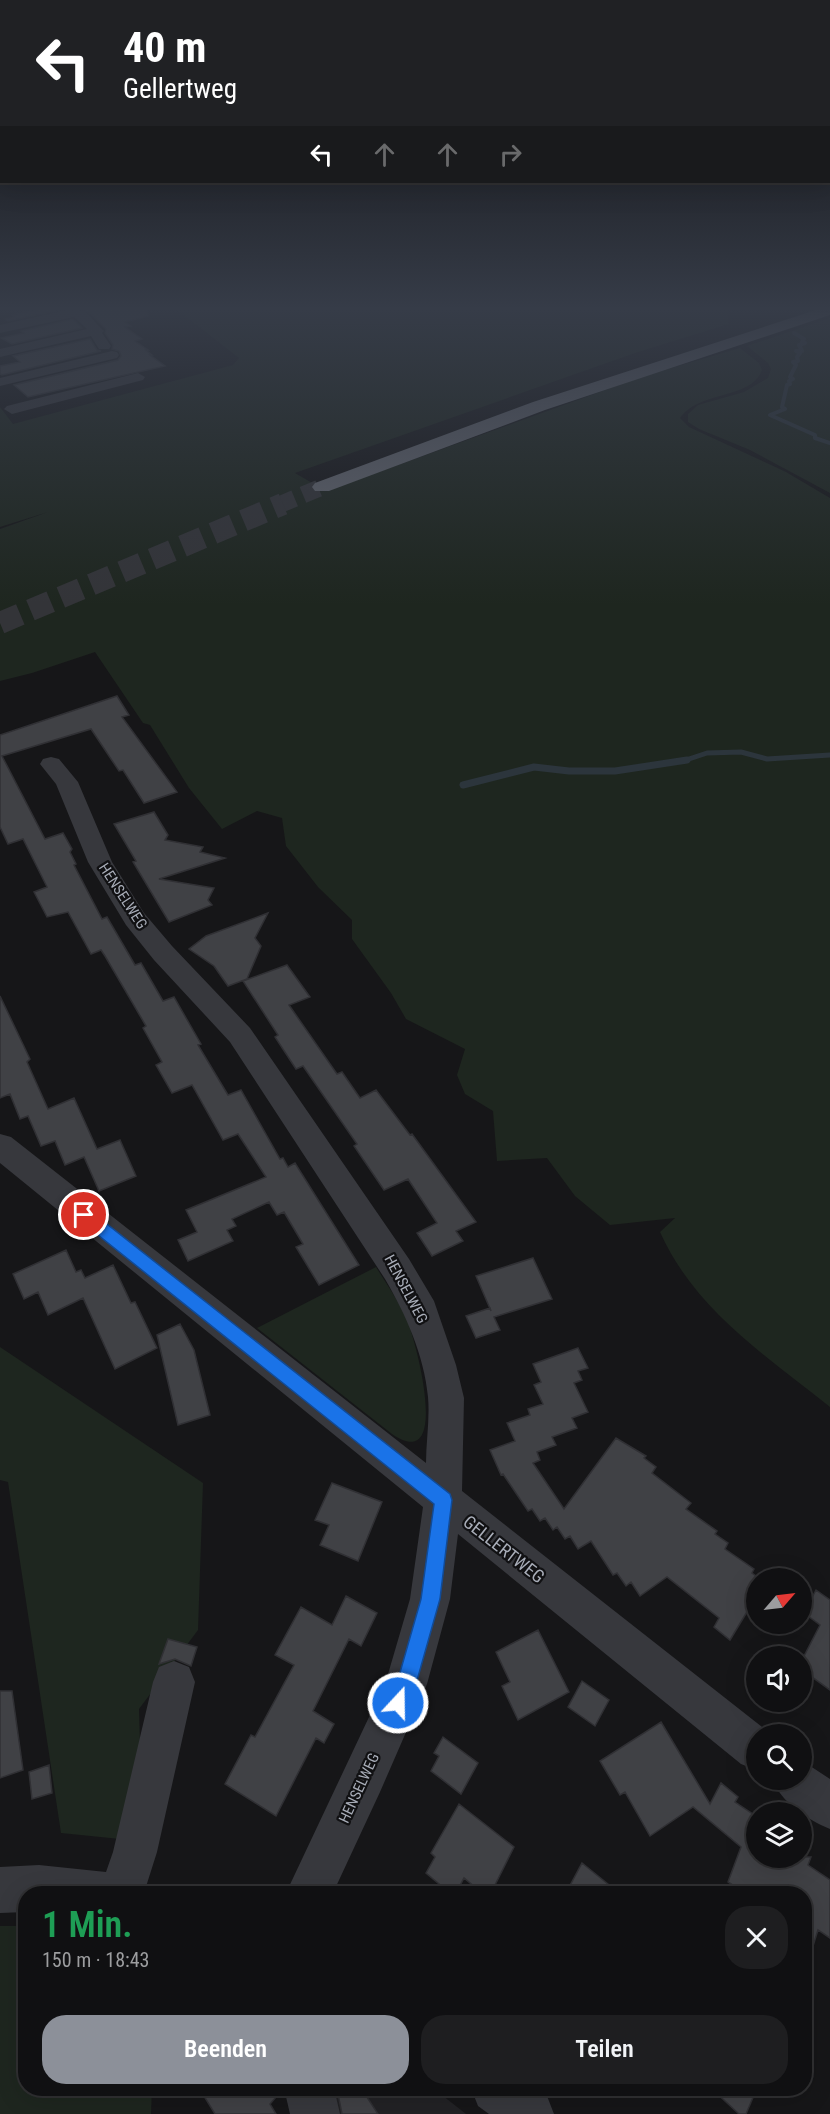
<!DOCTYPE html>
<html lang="de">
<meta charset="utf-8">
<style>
body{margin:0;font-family:"Roboto Condensed",sans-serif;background:#1e1e20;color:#f1f3f6;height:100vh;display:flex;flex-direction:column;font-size:22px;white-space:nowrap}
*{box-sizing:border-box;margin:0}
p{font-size:20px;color:#9c9d9f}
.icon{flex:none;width:33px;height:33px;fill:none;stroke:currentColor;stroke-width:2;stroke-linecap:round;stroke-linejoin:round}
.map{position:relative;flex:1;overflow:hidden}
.details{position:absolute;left:18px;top:1886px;width:794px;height:210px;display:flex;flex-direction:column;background:#101012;border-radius:24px;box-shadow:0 6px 24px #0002,0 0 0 2px #303032}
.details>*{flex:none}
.guide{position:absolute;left:0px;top:0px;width:831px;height:183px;box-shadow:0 6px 24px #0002,0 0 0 2px #303032;background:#202124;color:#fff;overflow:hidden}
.needle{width:39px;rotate:62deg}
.fabs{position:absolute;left:746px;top:1568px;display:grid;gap:12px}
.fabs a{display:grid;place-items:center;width:66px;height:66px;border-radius:50%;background:#101012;box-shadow:0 6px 24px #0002,0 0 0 2px #303032;font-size:30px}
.pin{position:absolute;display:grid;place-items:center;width:51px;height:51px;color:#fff;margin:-26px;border:3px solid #fff;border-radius:50%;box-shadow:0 2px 6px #0007}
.me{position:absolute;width:66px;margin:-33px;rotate:21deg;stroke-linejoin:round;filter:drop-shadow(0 0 4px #0008)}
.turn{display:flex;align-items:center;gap:21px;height:126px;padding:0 24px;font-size:27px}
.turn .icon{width:78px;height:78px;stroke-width:2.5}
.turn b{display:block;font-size:42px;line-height:51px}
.lanes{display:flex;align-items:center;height:57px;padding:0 24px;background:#0003;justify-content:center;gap:30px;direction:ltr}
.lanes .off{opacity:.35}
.round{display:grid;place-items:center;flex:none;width:63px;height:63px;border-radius:24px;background:#1e1e20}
.headline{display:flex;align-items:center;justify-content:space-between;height:102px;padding:0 24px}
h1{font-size:36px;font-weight:600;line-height:45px;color:#1e9e55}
.action{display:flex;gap:12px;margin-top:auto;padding:12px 24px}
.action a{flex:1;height:69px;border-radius:24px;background:#8c9099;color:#fff;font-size:24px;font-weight:600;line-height:69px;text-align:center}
.action a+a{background:#1e1e20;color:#f1f3f6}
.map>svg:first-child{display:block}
.built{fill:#222225}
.green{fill:#1e261f}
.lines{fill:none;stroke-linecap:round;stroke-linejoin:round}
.stream-far2{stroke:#2c353c;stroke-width:4}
.stream-far1{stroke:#2c353c;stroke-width:5}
.stream{stroke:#2c353c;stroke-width:7}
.building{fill:#404145;stroke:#303034;stroke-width:1.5}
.highway-tunnel-far1{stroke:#333438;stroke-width:17;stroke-dasharray:17 9;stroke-linecap:butt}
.highway-tunnel{stroke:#333438;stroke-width:22;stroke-dasharray:22 11;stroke-linecap:butt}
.minor{fill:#37383d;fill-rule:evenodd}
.highway{fill:#63666e;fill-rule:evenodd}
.route{fill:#1a73e8;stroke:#114b97;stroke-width:1.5}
.labels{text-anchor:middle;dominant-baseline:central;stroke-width:4.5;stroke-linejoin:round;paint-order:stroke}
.street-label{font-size:15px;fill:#a8adb8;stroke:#111113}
.near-street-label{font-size:18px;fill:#a8adb8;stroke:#111113}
</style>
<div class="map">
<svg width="830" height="2114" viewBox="0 0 830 2114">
<rect width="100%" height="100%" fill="#161618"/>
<path class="built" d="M 318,2088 L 433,2088 L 466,2114 L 324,2114 Z"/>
<path class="green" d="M 176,309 L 727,309 L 729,324 L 638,352 L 295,473 L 326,491 L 644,376 L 740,348 L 759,363 L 762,370 C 751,400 700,390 680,418 L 689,427 L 786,472 L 830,498 L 830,1407 C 765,1355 695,1310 660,1232 L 675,1218 L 610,1225 L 575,1196 L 547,1158 L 497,1161 L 493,1111 L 465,1094 L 457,1075 L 465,1049 L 406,1019 L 391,993 L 352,939 L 352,920 L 318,887 L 286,846 L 282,818 L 257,811 L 222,829 L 189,788 L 150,725 L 143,723 L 95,652 L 32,673 L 0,681 L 0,529 L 48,512 L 0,527 L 0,407 L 13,424 L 233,365 L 239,358 Z
M 830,318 L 830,493 L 750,450 L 699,429 L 688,422 L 688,414 L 698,405 L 744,392 L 768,378 L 771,369 L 768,363 L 747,346 Z
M 376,1267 C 386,1283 397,1299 405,1315 C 415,1335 453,1476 392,1434 L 257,1328 Z
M 0,1347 L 203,1483 L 198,1630 L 139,1709 L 141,1779 L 130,1840 L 61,1833 L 8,1482 L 0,1480 Z
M 0,1926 L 25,1926 L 26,2088 L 152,2088 L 151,2114 L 0,2114 Z"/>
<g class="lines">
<path class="stream-far2" d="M 794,333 L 804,339 L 802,342 L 805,343 L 799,345 L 802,351 L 796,351 L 800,353 L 797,357 L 798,361 L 793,362 L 796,365 L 790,377 L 793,379 L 789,381 L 790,384 L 787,385 L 782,407 L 785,409 L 770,415 L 815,435 L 815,438 L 830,443"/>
<path class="stream-far1" d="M 683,761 L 707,753 L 741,752 L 767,759 L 830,755"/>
<path class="stream" d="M 463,785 L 534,767 L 569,771 L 615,771 L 687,760"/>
</g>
<path class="building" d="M 41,309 L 63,309 L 8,321 L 5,319 L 14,317 L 12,315 Z
M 82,309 L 147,309 L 148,316 L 125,322 L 131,326 L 125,327 L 142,339 L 135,341 L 148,350 L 146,350 L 152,355 L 150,355 L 165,366 L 28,397 L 14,385 L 118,360 L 121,356 L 119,351 L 112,349 L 113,345 L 105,333 L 106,329 L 90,313 Z
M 73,319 L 82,328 L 12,344 L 1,338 L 24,333 L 21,331 Z
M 90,339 L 97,350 L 101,351 L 2,375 L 0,374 L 0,366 L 20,362 L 13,356 Z
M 117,696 L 129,715 L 122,717 L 177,792 L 144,803 L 123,770 L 119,771 L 91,729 L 2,756 L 45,839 L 63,833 L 72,849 L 70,852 L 76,864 L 74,865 L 102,919 L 107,917 L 135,965 L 141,963 L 163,1001 L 174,997 L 201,1044 L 198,1045 L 228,1095 L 241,1090 L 280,1159 L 283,1158 L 288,1167 L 295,1163 L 359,1265 L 319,1285 L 296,1247 L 303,1244 L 284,1212 L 277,1215 L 269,1202 L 232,1219 L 236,1226 L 227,1230 L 233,1241 L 188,1261 L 178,1240 L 197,1232 L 186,1210 L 266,1177 L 238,1134 L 223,1140 L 192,1085 L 172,1093 L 156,1065 L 162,1062 L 143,1028 L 146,1026 L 105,956 L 101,950 L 91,954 L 68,912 L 47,917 L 34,892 L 47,887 L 23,839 L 8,844 L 0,827 L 0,735 Z
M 154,812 L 168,835 L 165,840 L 203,847 L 200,852 L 225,858 L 159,879 L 214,888 L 208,900 L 212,905 L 169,922 L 133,862 L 136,861 L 114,824 Z
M 268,913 L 255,938 L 261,946 L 247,979 L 228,986 L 214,966 L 189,949 L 206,936 Z
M 287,965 L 310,997 L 289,1005 L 337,1074 L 342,1072 L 360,1098 L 376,1090 L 410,1135 L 412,1134 L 476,1222 L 456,1231 L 463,1241 L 432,1256 L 417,1233 L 437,1223 L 408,1179 L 384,1190 L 354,1146 L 357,1144 L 303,1066 L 296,1069 L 275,1037 L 278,1035 L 243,981 Z
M 0,996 L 30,1059 L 27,1062 L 48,1109 L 74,1098 L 97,1149 L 120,1140 L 136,1176 L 99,1191 L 84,1157 L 65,1165 L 55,1141 L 41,1146 L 28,1116 L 20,1119 L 10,1094 L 0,1098 Z
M 66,1250 L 76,1272 L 81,1270 L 85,1278 L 113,1265 L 131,1303 L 135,1302 L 157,1348 L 115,1369 L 83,1298 L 48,1315 L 38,1292 L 24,1299 L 13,1274 Z
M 533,1258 L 552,1299 L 494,1317 L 500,1330 L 476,1338 L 466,1316 L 490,1308 L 491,1311 L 476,1276 Z
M 180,1324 L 194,1350 L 210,1415 L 178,1425 L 157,1335 Z
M 578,1348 L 588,1368 L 578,1371 L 582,1380 L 574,1383 L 588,1412 L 572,1418 L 577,1428 L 552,1437 L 556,1445 L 537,1452 L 540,1460 L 533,1463 L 564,1509 L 616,1438 L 646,1456 L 644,1458 L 656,1467 L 652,1473 L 691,1503 L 686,1509 L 717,1531 L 715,1534 L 728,1543 L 725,1549 L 754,1569 L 752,1573 L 756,1576 L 756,1597 L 730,1640 L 714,1627 L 719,1618 L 667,1577 L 640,1596 L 631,1582 L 626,1586 L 617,1573 L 613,1575 L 591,1541 L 578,1549 L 570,1536 L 565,1539 L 557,1527 L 553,1530 L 545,1518 L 540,1521 L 532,1509 L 528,1511 L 503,1474 L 501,1475 L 490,1450 L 515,1441 L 507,1423 L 530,1415 L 528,1409 L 543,1404 L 534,1385 L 541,1382 L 533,1364 Z
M 332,1483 L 382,1502 L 358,1561 L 320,1545 L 329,1525 L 315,1520 Z
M 816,1590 L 830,1600 L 830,1690 L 801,1669 L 801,1662 L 820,1625 L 804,1613 Z
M 346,1596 L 377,1613 L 361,1646 L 349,1639 L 313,1711 L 334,1724 L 324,1743 L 316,1738 L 276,1816 L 225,1784 L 251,1735 L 255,1737 L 294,1665 L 275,1655 L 301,1607 L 332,1625 Z
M 538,1630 L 569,1692 L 518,1720 L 502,1686 L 510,1682 L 496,1652 Z
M 168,1639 L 197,1647 L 191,1666 L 175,1659 L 159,1664 Z
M 582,1681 L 609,1700 L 595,1726 L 568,1707 Z
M 0,1691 L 12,1691 L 23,1770 L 0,1778 Z
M 661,1722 L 710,1804 L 721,1783 L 738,1797 L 735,1802 L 753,1814 L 756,1812 L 756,1857 L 811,1857 L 808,1865 L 830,1880 L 830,1938 L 818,1930 L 808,1962 L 804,1962 L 804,1893 L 745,1893 L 728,1882 L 741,1847 L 693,1807 L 650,1836 L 625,1792 L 620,1795 L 600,1761 Z
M 443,1737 L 478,1763 L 461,1794 L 431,1771 L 439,1756 L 434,1753 Z
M 49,1765 L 52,1793 L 32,1799 L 29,1772 Z
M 459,1804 L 514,1847 L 491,1893 L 482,1893 L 464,1878 L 456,1893 L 450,1893 L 426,1873 L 435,1857 L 431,1853 Z
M 582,1863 L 619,1893 L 566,1893 Z
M 199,2088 L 282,2088 L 282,2090 L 270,2104 L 276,2114 L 215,2114 Z
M 342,2088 L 361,2088 L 378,2114 L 342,2114 L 338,2094 Z
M 711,2088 L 757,2088 L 746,2114 L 739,2114 Z"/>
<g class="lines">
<path class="highway-tunnel-far1" d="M 279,505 L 322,487"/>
<path class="highway-tunnel" d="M 0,623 L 283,504"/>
<path class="minor" d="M 67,309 C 91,309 88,317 104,331 L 102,333 L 111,346 L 109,349 L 99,349 L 91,336 L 0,357 L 0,349 L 87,329 L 74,317 L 0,333 L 0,325 L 67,310 Z
M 112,351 L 117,352 L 119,355 L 117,358 L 0,386 L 0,378 Z
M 138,373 L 145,377 L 143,380 L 12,414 L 4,409 L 7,406 Z
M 51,757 L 59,759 L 78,782 L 112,862 L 144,913 L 172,946 L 250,1028 L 409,1259 L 434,1301 L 456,1365 L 464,1398 L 462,1491 L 771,1734 L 756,1734 L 756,1770 L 741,1764 L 458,1534 L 450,1599 L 427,1684 L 380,1792 L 333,1893 L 286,1893 L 386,1681 L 410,1599 L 423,1507 L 0,1163 L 0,1134 L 11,1137 L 426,1463 C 426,1442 430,1418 428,1397 C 424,1355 406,1315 385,1279 L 230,1042 L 154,960 L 126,925 L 88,862 L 56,784 L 40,764 L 43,759 Z
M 174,1661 L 189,1667 L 195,1682 L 157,1852 L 144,1893 L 26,1893 L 26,1912 L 0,1913 L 0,1867 L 39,1865 L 106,1872 L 113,1852 L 153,1682 L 159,1667 Z
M 801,1760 L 830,1779 L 830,1829 C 806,1819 782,1803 772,1779 L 801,1779 Z
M 284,2088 L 334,2088 L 340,2114 L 290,2114 Z
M 471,2088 L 536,2088 L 547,2096 L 554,2114 L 489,2114 L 478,2106 Z"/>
<path class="highway" d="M 819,309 L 830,309 L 830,315 L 545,410 L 329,491 L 315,491 L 312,487 L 315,483 L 533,402 Z"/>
</g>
<linearGradient id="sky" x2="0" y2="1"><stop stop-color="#0c0c0d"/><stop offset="0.51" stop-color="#363c48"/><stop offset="1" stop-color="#363c48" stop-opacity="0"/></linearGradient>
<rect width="830" height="605" fill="url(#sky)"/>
<path class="route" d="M 84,1208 L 89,1210 L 450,1494 L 452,1500 L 440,1599 L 416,1684 L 405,1710 L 398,1713 L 391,1710 L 388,1703 L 397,1683 L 421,1599 L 434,1504 L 78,1219 L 76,1215 L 78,1210 Z"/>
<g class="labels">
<g class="street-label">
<text transform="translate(123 896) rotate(57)">HENSELWEG</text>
<text transform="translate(406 1289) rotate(62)">HENSELWEG</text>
<text transform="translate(359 1788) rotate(-65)">HENSELWEG</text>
</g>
<g class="near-street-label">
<text transform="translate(504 1549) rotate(38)">GELLERTWEG</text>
</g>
</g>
</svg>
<div class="fabs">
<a><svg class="needle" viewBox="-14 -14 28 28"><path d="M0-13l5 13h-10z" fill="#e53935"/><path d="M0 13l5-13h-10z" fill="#9c9d9f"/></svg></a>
<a><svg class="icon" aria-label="sound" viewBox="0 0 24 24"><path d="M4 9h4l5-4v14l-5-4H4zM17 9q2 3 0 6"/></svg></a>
<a><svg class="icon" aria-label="search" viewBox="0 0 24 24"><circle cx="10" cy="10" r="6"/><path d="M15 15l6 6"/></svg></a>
<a><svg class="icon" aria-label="layers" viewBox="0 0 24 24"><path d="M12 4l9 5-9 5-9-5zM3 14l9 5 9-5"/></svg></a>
</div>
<div class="pin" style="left:84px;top:1215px;background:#d93025"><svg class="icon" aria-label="arrive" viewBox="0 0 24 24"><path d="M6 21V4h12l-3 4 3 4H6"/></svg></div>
<svg class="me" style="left:398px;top:1703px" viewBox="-20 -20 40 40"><circle r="17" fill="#1a73e8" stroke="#fff" stroke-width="3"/><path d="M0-11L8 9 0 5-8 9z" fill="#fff"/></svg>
<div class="guide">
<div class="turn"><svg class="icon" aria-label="left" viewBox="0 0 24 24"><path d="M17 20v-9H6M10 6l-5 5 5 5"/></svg><div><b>40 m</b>Gellertweg</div></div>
<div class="lanes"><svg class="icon" aria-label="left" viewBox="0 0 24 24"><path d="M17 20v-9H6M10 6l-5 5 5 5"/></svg><svg class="icon off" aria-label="ahead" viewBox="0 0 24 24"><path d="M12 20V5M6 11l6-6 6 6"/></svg><svg class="icon off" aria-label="ahead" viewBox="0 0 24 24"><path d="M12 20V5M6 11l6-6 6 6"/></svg><svg class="icon off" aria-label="right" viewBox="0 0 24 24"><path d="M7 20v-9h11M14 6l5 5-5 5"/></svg></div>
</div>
<section class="details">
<div class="headline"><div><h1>1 Min.</h1><p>150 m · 18:43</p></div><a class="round"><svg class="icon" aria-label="close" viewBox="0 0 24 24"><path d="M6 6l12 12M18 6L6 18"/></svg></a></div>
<div class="action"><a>Beenden</a><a>Teilen</a></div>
</section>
</div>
